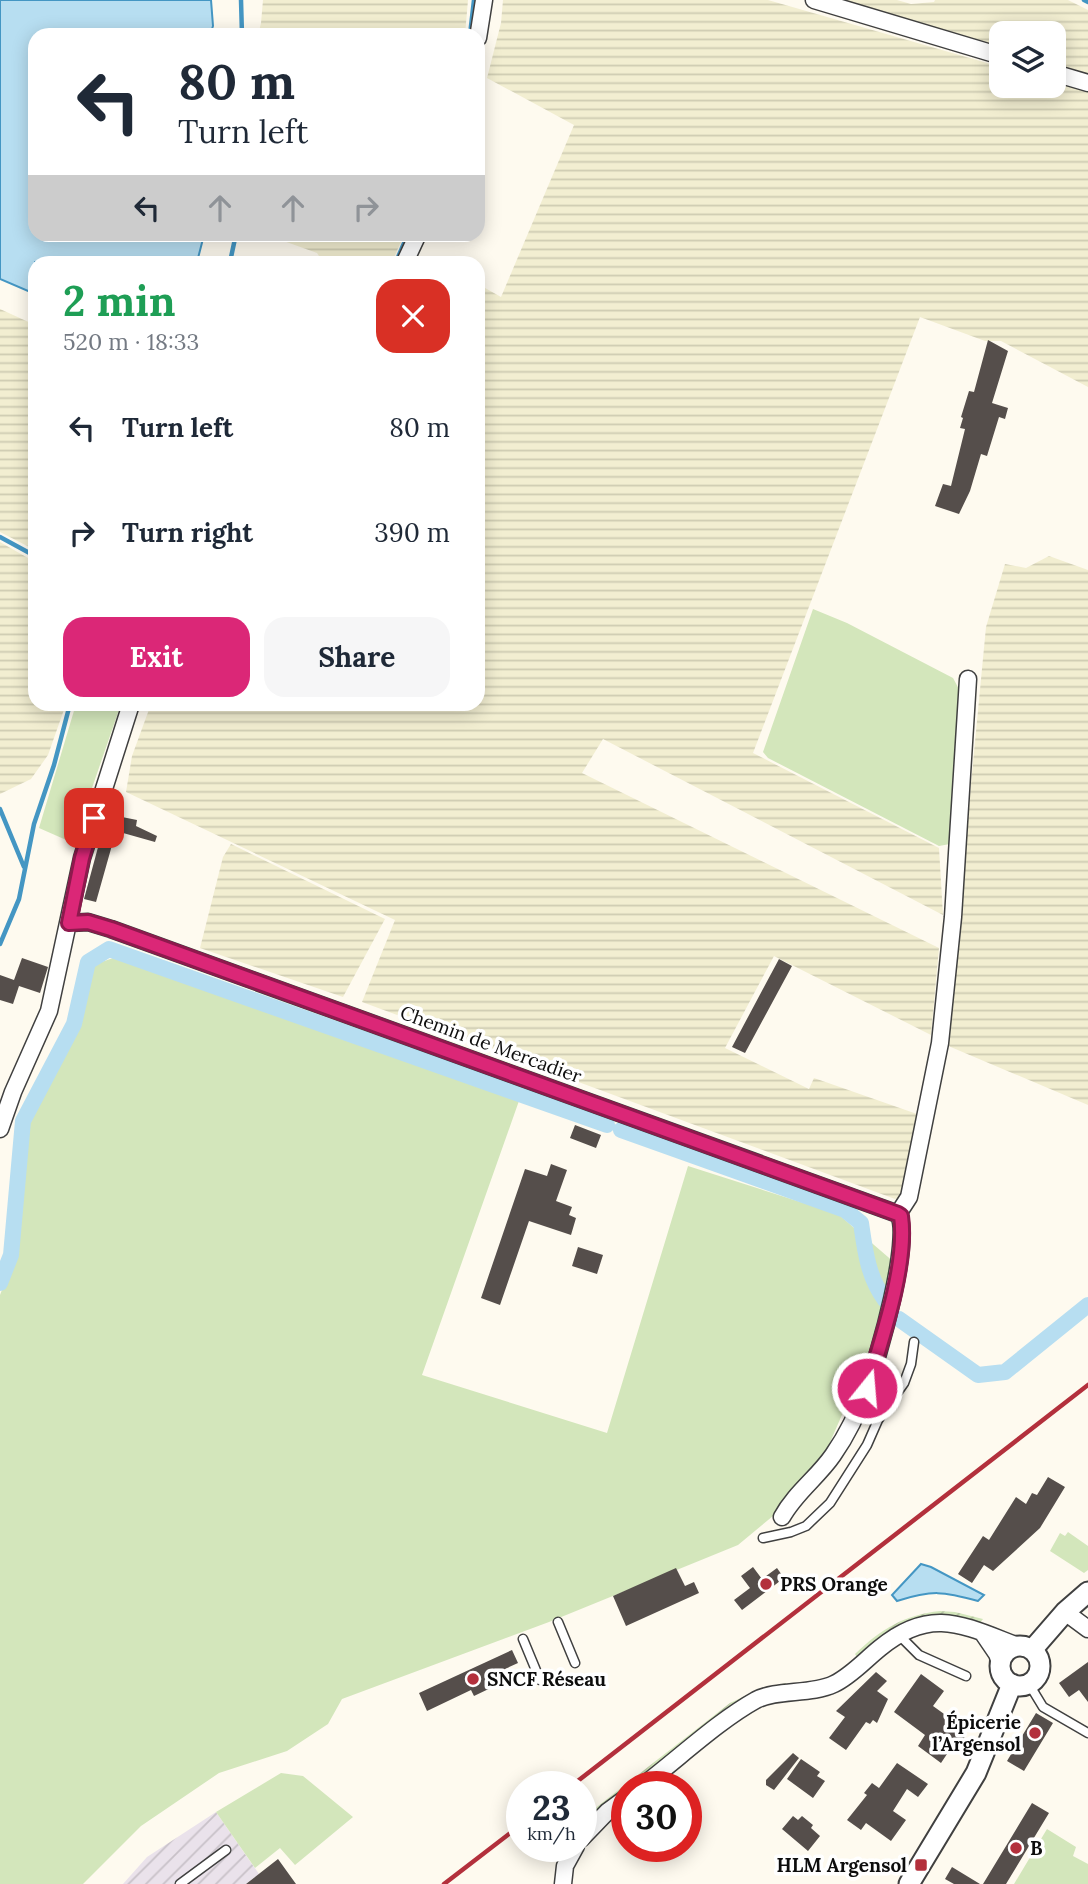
<!DOCTYPE html>
<meta charset="utf-8">
<style>
body{margin:0;font-family:Lora,serif;background:#f6f6f7;color:#1f2937;height:100vh;display:flex;flex-direction:column;font-size:26px;white-space:nowrap}
*{box-sizing:border-box;margin:0}
p{font-size:23px;color:#747a83}
.icon{flex:none;width:38px;height:38px;fill:none;stroke:currentColor;stroke-width:2;stroke-linecap:round;stroke-linejoin:round}
.map{position:relative;flex:1;overflow:hidden}
.side{position:absolute;left:28px;top:256px;width:457px;height:455px;display:flex;flex-direction:column;background:#fff;border-radius:21px;box-shadow:0 4px 18px #0003}
.side>*{flex:none}
.banner{position:absolute;left:28px;top:28px;width:457px;height:214px;border-radius:21px;box-shadow:0 4px 18px #0003;background:#fff;color:#1f2937;overflow:hidden}
.buttons{position:absolute;left:989px;top:21px;display:grid;gap:14px}
.buttons a{display:grid;place-items:center;width:77px;height:77px;border-radius:14px;background:#fff;box-shadow:0 4px 18px #0003;font-size:35px}
.speed{position:absolute;left:506px;top:1771px;display:flex;gap:14px;font-size:35px;font-weight:700;text-align:center}
.speed>*{display:grid;place-content:center;width:91px;height:91px;border-radius:50%;background:#fff;box-shadow:0 4px 18px #0003;line-height:1}
.speed small{font-size:18px;font-weight:400}
.speed .limit{border:10px solid #d22;background:#fff;color:#111}
.pin{position:absolute;display:grid;place-items:center;width:60px;height:60px;color:#fff;margin:-30px;border-radius:14px;box-shadow:0 4px 10px #0006}
.me{position:absolute;width:77px;margin:-38px;rotate:17deg;stroke-linejoin:round;filter:drop-shadow(0 0 5px #0008)}
.turn{display:flex;align-items:center;gap:24px;height:147px;padding:0 35px;font-size:32px}
.turn .icon{width:91px;height:91px;stroke-width:2.5}
.turn b{display:block;font-size:49px;line-height:60px}
.lanes{display:flex;align-items:center;height:66px;padding:0 35px;background:#0003;justify-content:center;gap:35px;direction:ltr}
.lanes .off{opacity:.35}
.round{display:grid;place-items:center;flex:none;width:74px;height:74px;border-radius:21px;background:#f6f6f7}
.head{display:flex;align-items:center;justify-content:space-between;height:119px;padding:0 35px}
h1{font-size:42px;font-weight:800;line-height:52px;color:#1e9e55}
.button{display:flex;gap:14px;margin-top:auto;padding:14px 35px}
.button a{flex:1;height:80px;border-radius:21px;background:#db2777;color:#fff;font-size:28px;font-weight:800;line-height:80px;text-align:center}
.button a+a{background:#f6f6f7;color:#1f2937}
ul{padding:0;list-style:none}
li{display:flex;align-items:center;gap:21px;height:105px;padding:0 35px}
li div{flex:1}
li b{display:block;font-size:26px}
li em{font-style:normal}
.map>svg:first-child{display:block}
.industrial{fill:url(#industrial-furrows)}
.farmland{fill:url(#farmland-rules)}
.grass{fill:#d3e6bb}
.garden{fill:url(#garden-furrows)}
.water{fill:#b7def1;stroke:#4496c3;stroke-width:2}
.lines{fill:none;stroke-linecap:round;stroke-linejoin:round}
.stream{stroke:#4496c3;stroke-width:4.5}
.canal{stroke:#b7def1;stroke-width:16}
.building{fill:#554e4b}
.service-casing{stroke:#404040;stroke-width:11}
.minor-casing{stroke:#404040;stroke-width:19}
.tertiary-casing{stroke:#404040;stroke-width:23}
.service{stroke:#fff;stroke-width:8}
.minor{stroke:#fff;stroke-width:16}
.tertiary{stroke:#fff;stroke-width:19}
.rail{stroke:#b3303c;stroke-width:4.5}
.route-casing{stroke:#8e194d;stroke-width:18}
.route{stroke:#db2777;stroke-width:12}
.poi-dot{fill:#b3303c;stroke:#fff;stroke-width:2.5}
.labels{text-anchor:middle;dominant-baseline:central;stroke-width:7;stroke-linejoin:round;paint-order:stroke}
.street-label{font-size:19px;fill:#0d0d0d;stroke:#fff}
.poi-label{font-size:19px;font-weight:bold;fill:#0d0d0d;stroke:#fff;text-anchor:start}
</style>
<div class="map">
<svg width="1088" height="1884" viewBox="0 0 1088 1884">
<defs>
<pattern id="industrial-furrows" width="10" height="10" patternUnits="userSpaceOnUse" patternTransform="scale(1.75)"><rect width="10" height="10" fill="#eae2eb"/><path d="M-1 1l2-2M0 10L10 0M9 11l2-2" fill="none" stroke="#c8c1c8"/></pattern>
<pattern id="farmland-rules" width="6" height="5" patternUnits="userSpaceOnUse" patternTransform="scale(1.75)"><rect width="6" height="5" fill="#f2eed1"/><path d="M0 2.5h6" fill="none" stroke="#cecbb2"/></pattern>
<pattern id="garden-furrows" width="10" height="10" patternUnits="userSpaceOnUse" patternTransform="scale(1.75)"><rect width="10" height="10" fill="#d3e6bb"/><path d="M-1 1l2-2M0 10L10 0M9 11l2-2" fill="none" stroke="#b4c4a0"/></pattern>
</defs>
<rect width="100%" height="100%" fill="#fefaef"/>
<path class="industrial" d="M 216,1812 L 259,1874 L 246,1884 L 123,1884 L 147,1857 Z"/>
<path class="farmland" d="M 263,0 L 468,0 L 465,35 L 258,35 L 261,23 Z
M 503,0 L 768,0 L 1001,67 L 1001,86 L 1054,86 L 1054,81 L 1088,91 L 1088,387 L 1001,341 L 985,341 L 920,317 L 753,753 L 939,848 L 943,915 L 603,739 L 582,773 L 939,948 L 931,1035 L 774,956 L 725,1048 L 809,1089 L 814,1078 L 917,1114 L 903,1197 L 895,1199 L 362,1002 L 395,920 L 126,792 L 132,756 L 151,704 L 478,704 L 478,284 L 501,297 L 574,125 L 487,78 L 501,23 Z
M 832,0 L 897,0 L 911,4 L 934,2 L 935,0 L 1068,0 L 1088,10 L 1088,75 L 1054,65 L 1054,33 L 1001,33 L 1001,50 Z
M 267,235 L 404,235 L 392,262 L 323,262 L 317,253 Z
M 0,309 L 35,325 L 35,550 L 0,532 Z
M 0,542 L 35,562 L 35,704 L 66,704 L 48,755 L 31,779 L 0,794 Z
M 1049,556 L 1088,570 L 1088,1105 L 946,1045 L 986,627 L 1005,564 L 1026,568 Z
M 231,844 L 385,919 L 343,997 L 200,948 L 223,857 Z"/>
<path class="grass" d="M 813,609 L 847,623 L 953,678 L 960,691 L 950,844 L 939,846 L 768,758 L 763,752 Z
M 76,704 L 121,704 L 73,843 L 39,828 Z
M 113,958 L 520,1098 L 422,1375 L 607,1433 L 688,1166 L 838,1214 L 895,1263 L 870,1350 L 825,1454 L 773,1516 L 738,1545 L 549,1622 L 342,1699 L 328,1724 L 287,1751 L 219,1773 L 141,1826 L 83,1884 L 0,1884 L 0,1295 L 16,1253 L 28,1126 L 81,1026 L 93,965 Z
M 1068,1532 L 1088,1546 L 1088,1570 L 1084,1573 L 1050,1551 L 1060,1533 L 1065,1536 Z
M 281,1773 L 303,1776 L 353,1817 L 295,1865 L 280,1848 L 255,1868 L 216,1812 Z
M 1047,1829 L 1076,1847 L 1073,1856 L 1088,1864 L 1088,1884 L 1014,1884 Z"/>
<path class="garden" d="M 940,1611 L 955,1612 L 983,1619 L 980,1623 C 928,1603 896,1623 857,1657 L 855,1654 C 881,1629 904,1615 940,1611 Z
M 786,1683 L 786,1688 L 735,1705 L 626,1787 L 581,1827 L 581,1821 L 598,1806 L 730,1703 L 762,1688 Z"/>
<path class="water" d="M 0,0 L 211,0 L 213,26 L 210,35 L 35,35 L 35,234 L 204,235 L 197,262 L 35,262 L 35,294 L 0,279 Z
M 921,1564 L 931,1567 L 984,1595 L 978,1601 C 943,1591 932,1590 897,1601 L 892,1595 Z"/>
<g class="lines">
<path class="stream" d="M 241,0 L 242,35
M 1084,0 L 1088,2
M 470,35 L 474,0
M 230,262 L 236,234
M 396,262 L 408,234
M 0,537 L 35,556
M 0,809 L 24,867
M 0,944 L 19,899 L 34,824 L 54,765 L 70,704"/>
<path class="canal" d="M 621,1130 L 845,1210 L 861,1223 C 865,1251 868,1277 885,1300
M 0,1283 L 11,1255 L 23,1121 L 74,1024 L 88,962 L 109,949 L 607,1125
M 899,1319 L 978,1375 L 1005,1372 L 1088,1305"/>
</g>
<path class="building" d="M 988,340 L 1008,351 L 992,403 L 1008,408 L 1005,419 L 999,417 L 987,456 L 981,454 L 970,491 L 959,514 L 935,506 L 943,484 L 951,486 L 965,429 L 960,428 L 963,418 L 961,417 L 969,391 L 974,392 Z
M 107,814 L 137,820 L 136,826 L 157,836 L 155,842 L 116,831 L 96,902 L 84,899 Z
M 22,958 L 48,967 L 40,993 L 19,986 L 13,1004 L 0,1000 L 0,975 L 14,980 Z
M 779,959 L 792,966 L 745,1053 L 732,1047 Z
M 575,1125 L 601,1135 L 596,1148 L 570,1138 Z
M 551,1164 L 567,1170 L 556,1201 L 572,1207 L 569,1215 L 576,1218 L 571,1235 L 529,1221 L 500,1305 L 481,1298 L 525,1169 L 547,1176 Z
M 578,1247 L 603,1255 L 597,1274 L 572,1266 Z
M 1048,1477 L 1065,1487 L 1040,1528 L 993,1571 L 984,1565 L 972,1583 L 958,1574 L 983,1536 L 989,1540 L 1016,1497 L 1026,1504 L 1032,1493 L 1037,1495 Z
M 753,1567 L 762,1579 L 777,1568 L 784,1578 L 742,1610 L 734,1600 L 750,1588 L 741,1576 Z
M 676,1568 L 685,1586 L 694,1582 L 699,1593 L 626,1626 L 613,1596 Z
M 512,1650 L 518,1663 L 494,1674 L 499,1684 L 474,1696 L 471,1690 L 427,1711 L 419,1693 Z
M 1088,1662 L 1088,1702 L 1079,1690 L 1069,1697 L 1059,1683 Z
M 876,1672 L 887,1681 L 877,1691 L 888,1699 L 877,1723 L 873,1720 L 870,1724 L 866,1722 L 846,1750 L 829,1738 L 845,1717 L 836,1711 Z
M 921,1674 L 944,1691 L 933,1706 L 958,1724 L 955,1728 L 966,1735 L 955,1751 L 951,1748 L 941,1763 L 918,1746 L 925,1735 L 894,1712 Z
M 1036,1713 L 1053,1723 L 1024,1771 L 1007,1761 Z
M 793,1753 L 799,1758 L 774,1790 L 766,1785 L 766,1780 Z
M 801,1759 L 820,1772 L 817,1776 L 825,1781 L 813,1798 L 787,1779 Z
M 897,1763 L 928,1784 L 918,1797 L 907,1789 L 893,1811 L 906,1820 L 891,1841 L 866,1823 L 861,1830 L 847,1820 L 867,1795 L 864,1793 L 872,1783 L 879,1788 Z
M 1032,1803 L 1049,1813 L 1006,1884 L 983,1884 Z
M 793,1816 L 798,1820 L 802,1816 L 813,1825 L 811,1828 L 820,1836 L 808,1851 L 782,1829 Z
M 278,1859 L 296,1884 L 246,1884 Z
M 952,1867 L 980,1884 L 954,1884 L 945,1879 Z"/>
<g class="lines">
<defs>
<path id="service" d="M 763,1538 L 791,1532 L 806,1526 L 830,1503 L 867,1445 L 878,1420 L 904,1383 L 911,1364 L 914,1342
M 558,1622 L 575,1663
M 898,1634 L 919,1655 L 966,1676
M 523,1639 L 540,1680
M 1029,1684 L 1043,1707 L 1088,1733
M 180,1884 L 226,1850"/>
<path id="minor" d="M 814,0 L 1001,56
M 478,38 L 484,0
M 1054,73 L 1088,83
M 405,262 L 418,234
M 69,923 L 88,922 L 111,929 L 898,1214 C 913,1236 878,1359 867,1387 C 859,1410 847,1435 833,1455 C 818,1477 795,1493 782,1517
M 0,1129 L 13,1092 L 49,1011 L 82,858 L 131,704
M 898,1214 L 909,1197 L 940,1043 L 953,917 L 968,679
M 1065,1612 L 1088,1629
M 982,1632 L 997,1654 L 1001,1665
M 641,1787 C 677,1760 718,1721 756,1700 C 777,1689 811,1695 834,1684 C 851,1676 865,1660 880,1648 C 931,1606 963,1625 1018,1646
M 581,1839 L 607,1812 L 626,1798
M 563,1884 L 565,1866 L 576,1846"/>
<path id="tertiary" d="M1000 1666a20 20 0 1 1 40 0a20 20 0 1 1-40 0Z
M 1032,1650 L 1065,1612 L 1088,1592
M 909,1884 L 976,1773 L 1012,1684"/>
</defs>
<use href="#service" class="service-casing"/>
<use href="#minor" class="minor-casing"/>
<use href="#tertiary" class="tertiary-casing"/>
<use href="#service" class="service"/>
<use href="#minor" class="minor"/>
<use href="#tertiary" class="tertiary"/>
<path class="rail" d="M 570,1787 L 1088,1385
M 444,1884 L 522,1824"/>
</g>
<g class="lines">
<defs>
<path id="route" d="M 94,818 L 82,858 L 69,923 L 88,922 L 111,929 L 898,1214 L 901,1216 C 908,1264 881,1342 867,1388"/>
</defs>
<use href="#route" class="route-casing"/>
<use href="#route" class="route"/>
</g>
<g class="poi-dot">
<circle cx="766" cy="1584" r="7"/>
<circle cx="473" cy="1679" r="7"/>
<circle cx="1035" cy="1733" r="7"/>
<circle cx="1016" cy="1848" r="7"/>
<rect x="914" y="1858" width="14" height="14" rx="3.5"/>
</g>
<g class="labels">
<g class="street-label">
<text transform="translate(491 1044) rotate(20)">Chemin de Mercadier</text>
</g>
<g class="poi-label">
<text x="780" y="1584">PRS Orange</text>
<text x="487" y="1679">SNCF Réseau</text>
<text x="1021" y="1722" text-anchor="end">Épicerie<tspan x="1021" dy="22">l’Argensol</tspan></text>
<text x="1030" y="1848">B</text>
<text x="907" y="1865" text-anchor="end">HLM Argensol</text>
</g>
</g>
</svg>
<div class="buttons">
<a><svg class="icon" aria-label="layers" viewBox="0 0 24 24"><path d="M12 4l9 5-9 5-9-5zM3 14l9 5 9-5"/></svg></a>
</div>
<div class="speed"><div>23<small>km/h</small></div><div class="limit">30</div></div>
<div class="pin" style="left:94px;top:818px;background:#d93025"><svg class="icon" aria-label="arrive" viewBox="0 0 24 24"><path d="M6 21V4h12l-3 4 3 4H6"/></svg></div>
<svg class="me" style="left:867px;top:1388px" viewBox="-20 -20 40 40"><circle r="17" fill="#db2777" stroke="#fff" stroke-width="3"/><path d="M0-11L8 9 0 5-8 9z" fill="#fff"/></svg>
<div class="banner">
<div class="turn"><svg class="icon" aria-label="left" viewBox="0 0 24 24"><path d="M17 20v-9H6M10 6l-5 5 5 5"/></svg><div><b>80 m</b>Turn left</div></div>
<div class="lanes"><svg class="icon" aria-label="left" viewBox="0 0 24 24"><path d="M17 20v-9H6M10 6l-5 5 5 5"/></svg><svg class="icon off" aria-label="ahead" viewBox="0 0 24 24"><path d="M12 20V5M6 11l6-6 6 6"/></svg><svg class="icon off" aria-label="ahead" viewBox="0 0 24 24"><path d="M12 20V5M6 11l6-6 6 6"/></svg><svg class="icon off" aria-label="right" viewBox="0 0 24 24"><path d="M7 20v-9h11M14 6l5 5-5 5"/></svg></div>
</div>
<section class="side">
<div class="head"><div><h1>2 min</h1><p>520 m · 18:33</p></div><a class="round" style="background:#d93025;color:#fff"><svg class="icon" aria-label="close" viewBox="0 0 24 24"><path d="M6 6l12 12M18 6L6 18"/></svg></a></div>
<ul>
<li><svg class="icon" aria-label="left" viewBox="0 0 24 24"><path d="M17 20v-9H6M10 6l-5 5 5 5"/></svg><div><b>Turn left</b></div><em>80 m</em></li>
<li><svg class="icon" aria-label="right" viewBox="0 0 24 24"><path d="M7 20v-9h11M14 6l5 5-5 5"/></svg><div><b>Turn right</b></div><em>390 m</em></li>
</ul>
<div class="button"><a>Exit</a><a>Share</a></div>
</section>
</div>
